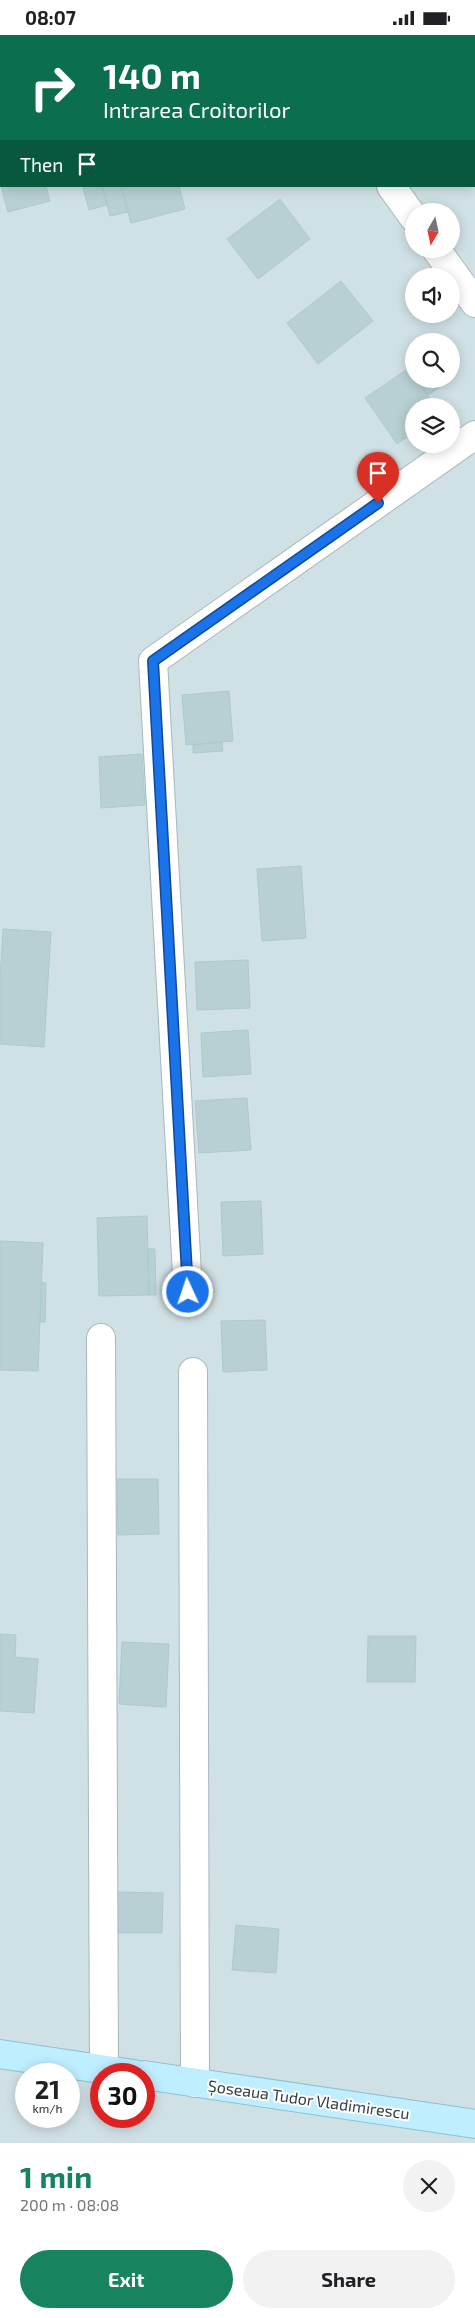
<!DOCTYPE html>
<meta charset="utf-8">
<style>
body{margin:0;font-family:"Exo 2",sans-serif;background:#f2f2f2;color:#202124;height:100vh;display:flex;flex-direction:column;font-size:19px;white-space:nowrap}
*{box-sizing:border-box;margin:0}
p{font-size:16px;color:#757577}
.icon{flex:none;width:28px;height:28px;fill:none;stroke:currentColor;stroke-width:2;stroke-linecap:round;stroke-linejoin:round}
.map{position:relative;height:2108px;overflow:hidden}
.sheet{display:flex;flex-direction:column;background:#fff;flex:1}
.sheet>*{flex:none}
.top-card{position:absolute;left:0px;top:0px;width:475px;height:152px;box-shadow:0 2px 12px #0003;background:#0b6e4f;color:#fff;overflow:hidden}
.needle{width:32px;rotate:189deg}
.fabs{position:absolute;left:405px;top:168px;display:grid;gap:10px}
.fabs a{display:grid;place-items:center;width:55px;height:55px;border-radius:50%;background:#fff;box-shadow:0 2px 12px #0003;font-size:25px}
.speed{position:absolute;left:15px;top:2028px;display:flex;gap:10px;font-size:25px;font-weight:700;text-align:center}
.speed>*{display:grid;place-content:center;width:65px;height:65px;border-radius:50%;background:#fff;box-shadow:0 2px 12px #0003;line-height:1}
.speed small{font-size:12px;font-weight:400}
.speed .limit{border:8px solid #d22;background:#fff;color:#111}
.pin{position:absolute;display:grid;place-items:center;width:42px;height:42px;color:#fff;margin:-51px -21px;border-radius:50% 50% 50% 0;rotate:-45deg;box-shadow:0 0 5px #0007}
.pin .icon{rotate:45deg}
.me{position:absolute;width:55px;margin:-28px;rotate:357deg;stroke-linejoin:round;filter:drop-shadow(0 0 4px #0008)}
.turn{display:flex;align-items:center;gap:18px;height:105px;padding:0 20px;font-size:22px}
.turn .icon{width:65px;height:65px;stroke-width:2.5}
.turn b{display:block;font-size:35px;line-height:42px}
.then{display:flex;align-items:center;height:48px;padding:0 20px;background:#0003;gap:10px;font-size:19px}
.round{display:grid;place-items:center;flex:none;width:52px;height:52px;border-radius:26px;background:#f2f2f2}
.headline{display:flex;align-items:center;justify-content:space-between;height:85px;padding:0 20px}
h1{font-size:30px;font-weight:700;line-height:38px;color:#18845f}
.cta{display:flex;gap:10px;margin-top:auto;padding:10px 20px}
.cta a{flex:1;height:58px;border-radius:30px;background:#18845f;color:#fff;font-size:20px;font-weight:700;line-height:58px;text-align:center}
.cta a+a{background:#f2f2f2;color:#202124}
.status{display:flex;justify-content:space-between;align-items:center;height:35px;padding:0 25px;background:#fff;direction:ltr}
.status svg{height:14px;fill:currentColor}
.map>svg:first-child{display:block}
.residential{fill:#d0e1e5;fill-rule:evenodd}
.green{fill:#a9ade7}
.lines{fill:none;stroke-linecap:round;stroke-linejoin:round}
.river{stroke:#f09ca4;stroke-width:52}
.building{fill:#b8d0d3;stroke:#abcace}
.minor-casing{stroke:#a5b8bd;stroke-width:30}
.secondary-casing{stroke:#8fc0cf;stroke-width:30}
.minor{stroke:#fff;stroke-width:28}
.secondary{stroke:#beeeff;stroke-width:28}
.route-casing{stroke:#114b97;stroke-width:12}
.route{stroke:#1a73e8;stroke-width:9}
.labels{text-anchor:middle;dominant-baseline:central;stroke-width:4;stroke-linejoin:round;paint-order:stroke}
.street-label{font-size:16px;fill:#334143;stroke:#fff}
</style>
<div class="status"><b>08:07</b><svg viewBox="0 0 49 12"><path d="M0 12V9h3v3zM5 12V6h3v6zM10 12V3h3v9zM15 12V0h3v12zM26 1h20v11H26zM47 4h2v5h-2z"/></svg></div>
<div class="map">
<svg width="475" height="2108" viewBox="0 0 475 2108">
<rect width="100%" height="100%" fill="#e2eef1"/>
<path class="residential" d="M 0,0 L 360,1 L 1,1 L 1,151 L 474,151 L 474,129 L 475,130 L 475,2108 L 0,2108 ZM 414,176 L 451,176 L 451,214 L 414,214 ZM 414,241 L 451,241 L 451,279 L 414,279 ZM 414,306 L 451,306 L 451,344 L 414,344 ZM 414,371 L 451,371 L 451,409 L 414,409 ZM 26,2039 L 69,2039 L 69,2081 L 26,2081 ZM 101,2039 L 144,2039 L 144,2081 L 101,2081 Z"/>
<path class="green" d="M 359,0 L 475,0 L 475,130 L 474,1 Z"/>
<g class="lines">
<path class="river" d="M 413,0 L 414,1
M 474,81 L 475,83"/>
</g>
<path class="building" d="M 45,0 L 112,0 L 45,1 Z
M 0,106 L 1,151 L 46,151 L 50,166 L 8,177 L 0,148 Z
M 89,151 L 102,151 L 107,170 L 89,175 L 83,153 Z
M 102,151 L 121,151 L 128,177 L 110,181 Z
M 121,151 L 179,151 L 185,174 L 131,188 Z
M 280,164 L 310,204 L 258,244 L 227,204 Z
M 341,246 L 373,286 L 318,329 L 287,288 Z
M 409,333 L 414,344 L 416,344 L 435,371 L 414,371 L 414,397 L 397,409 L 365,363 Z
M 416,344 L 438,344 L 443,350 L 428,360 Z
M 229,656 L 233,706 L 186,710 L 182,660 Z
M 222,707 L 223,716 L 193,718 L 193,710 Z
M 142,719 L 145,770 L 101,773 L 99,722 Z
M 301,831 L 306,903 L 262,906 L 257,834 Z
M 3,894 L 51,897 L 44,1012 L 0,1009 L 0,944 Z
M 248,925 L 250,973 L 197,975 L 195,927 Z
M 248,995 L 251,1039 L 203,1042 L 201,998 Z
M 247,1063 L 251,1115 L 199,1118 L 195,1066 Z
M 261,1166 L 263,1219 L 223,1221 L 221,1167 Z
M 147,1181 L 149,1260 L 99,1261 L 97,1183 Z
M 0,1206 L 43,1208 L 38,1336 L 0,1335 Z
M 148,1214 L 155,1214 L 156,1260 L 149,1260 Z
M 42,1247 L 46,1248 L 45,1287 L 40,1287 Z
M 265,1285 L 267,1335 L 223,1337 L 221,1286 Z
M 117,1444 L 158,1444 L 159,1499 L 118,1500 Z
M 0,1599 L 16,1600 L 15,1622 L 38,1624 L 34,1678 L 0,1676 Z
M 368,1601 L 416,1601 L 415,1647 L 367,1647 Z
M 122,1607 L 169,1609 L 166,1672 L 119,1669 Z
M 117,1857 L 163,1858 L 162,1898 L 116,1898 Z
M 236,1890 L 279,1894 L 276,1938 L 232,1935 Z"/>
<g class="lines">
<defs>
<path id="minor" d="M 0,29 L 1,30
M 391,151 L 414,183
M 436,214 L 475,268
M 188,1257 L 153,626 L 475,400
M 101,1303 L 104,2034
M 193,1337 L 195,2048"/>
<path id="secondary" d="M 0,2019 L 134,2039
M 144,2040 L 475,2089"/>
</defs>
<use href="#minor" class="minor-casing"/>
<use href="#secondary" class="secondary-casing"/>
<use href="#minor" class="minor"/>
<use href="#secondary" class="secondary"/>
</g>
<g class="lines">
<defs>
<path id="route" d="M 188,1257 L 153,626 L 378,468"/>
</defs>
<use href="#route" class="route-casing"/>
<use href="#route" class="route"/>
</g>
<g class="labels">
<g class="street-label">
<text transform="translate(309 2064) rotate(8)">Șoseaua Tudor Vladimirescu</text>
</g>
</g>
</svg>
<div class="fabs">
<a><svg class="needle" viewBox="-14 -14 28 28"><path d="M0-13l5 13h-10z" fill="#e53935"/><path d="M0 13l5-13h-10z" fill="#757577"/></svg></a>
<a><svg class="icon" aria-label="sound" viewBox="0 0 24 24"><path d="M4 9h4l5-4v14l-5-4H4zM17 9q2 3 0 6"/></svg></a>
<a><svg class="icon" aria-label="search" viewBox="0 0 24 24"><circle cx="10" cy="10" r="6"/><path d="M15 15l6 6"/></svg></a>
<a><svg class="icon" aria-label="layers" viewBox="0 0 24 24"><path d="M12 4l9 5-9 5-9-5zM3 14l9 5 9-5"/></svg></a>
</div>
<div class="speed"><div>21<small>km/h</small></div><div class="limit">30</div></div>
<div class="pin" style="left:378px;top:468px;background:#d93025"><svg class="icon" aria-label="arrive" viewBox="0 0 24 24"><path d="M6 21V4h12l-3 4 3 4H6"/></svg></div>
<svg class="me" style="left:188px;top:1257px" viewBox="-20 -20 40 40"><circle r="17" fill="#1a73e8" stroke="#fff" stroke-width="3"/><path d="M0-11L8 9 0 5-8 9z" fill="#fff"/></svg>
<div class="top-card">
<div class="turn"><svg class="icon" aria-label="right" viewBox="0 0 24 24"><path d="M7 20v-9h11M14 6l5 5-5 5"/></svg><div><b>140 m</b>Intrarea Croitorilor</div></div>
<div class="then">Then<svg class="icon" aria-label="arrive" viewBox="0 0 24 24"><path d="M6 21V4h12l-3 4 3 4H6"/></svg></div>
</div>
</div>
<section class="sheet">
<div class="headline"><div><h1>1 min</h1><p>200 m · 08:08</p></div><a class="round"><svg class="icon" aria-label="close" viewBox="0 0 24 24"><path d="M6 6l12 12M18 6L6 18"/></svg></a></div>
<div class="cta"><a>Exit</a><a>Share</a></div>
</section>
